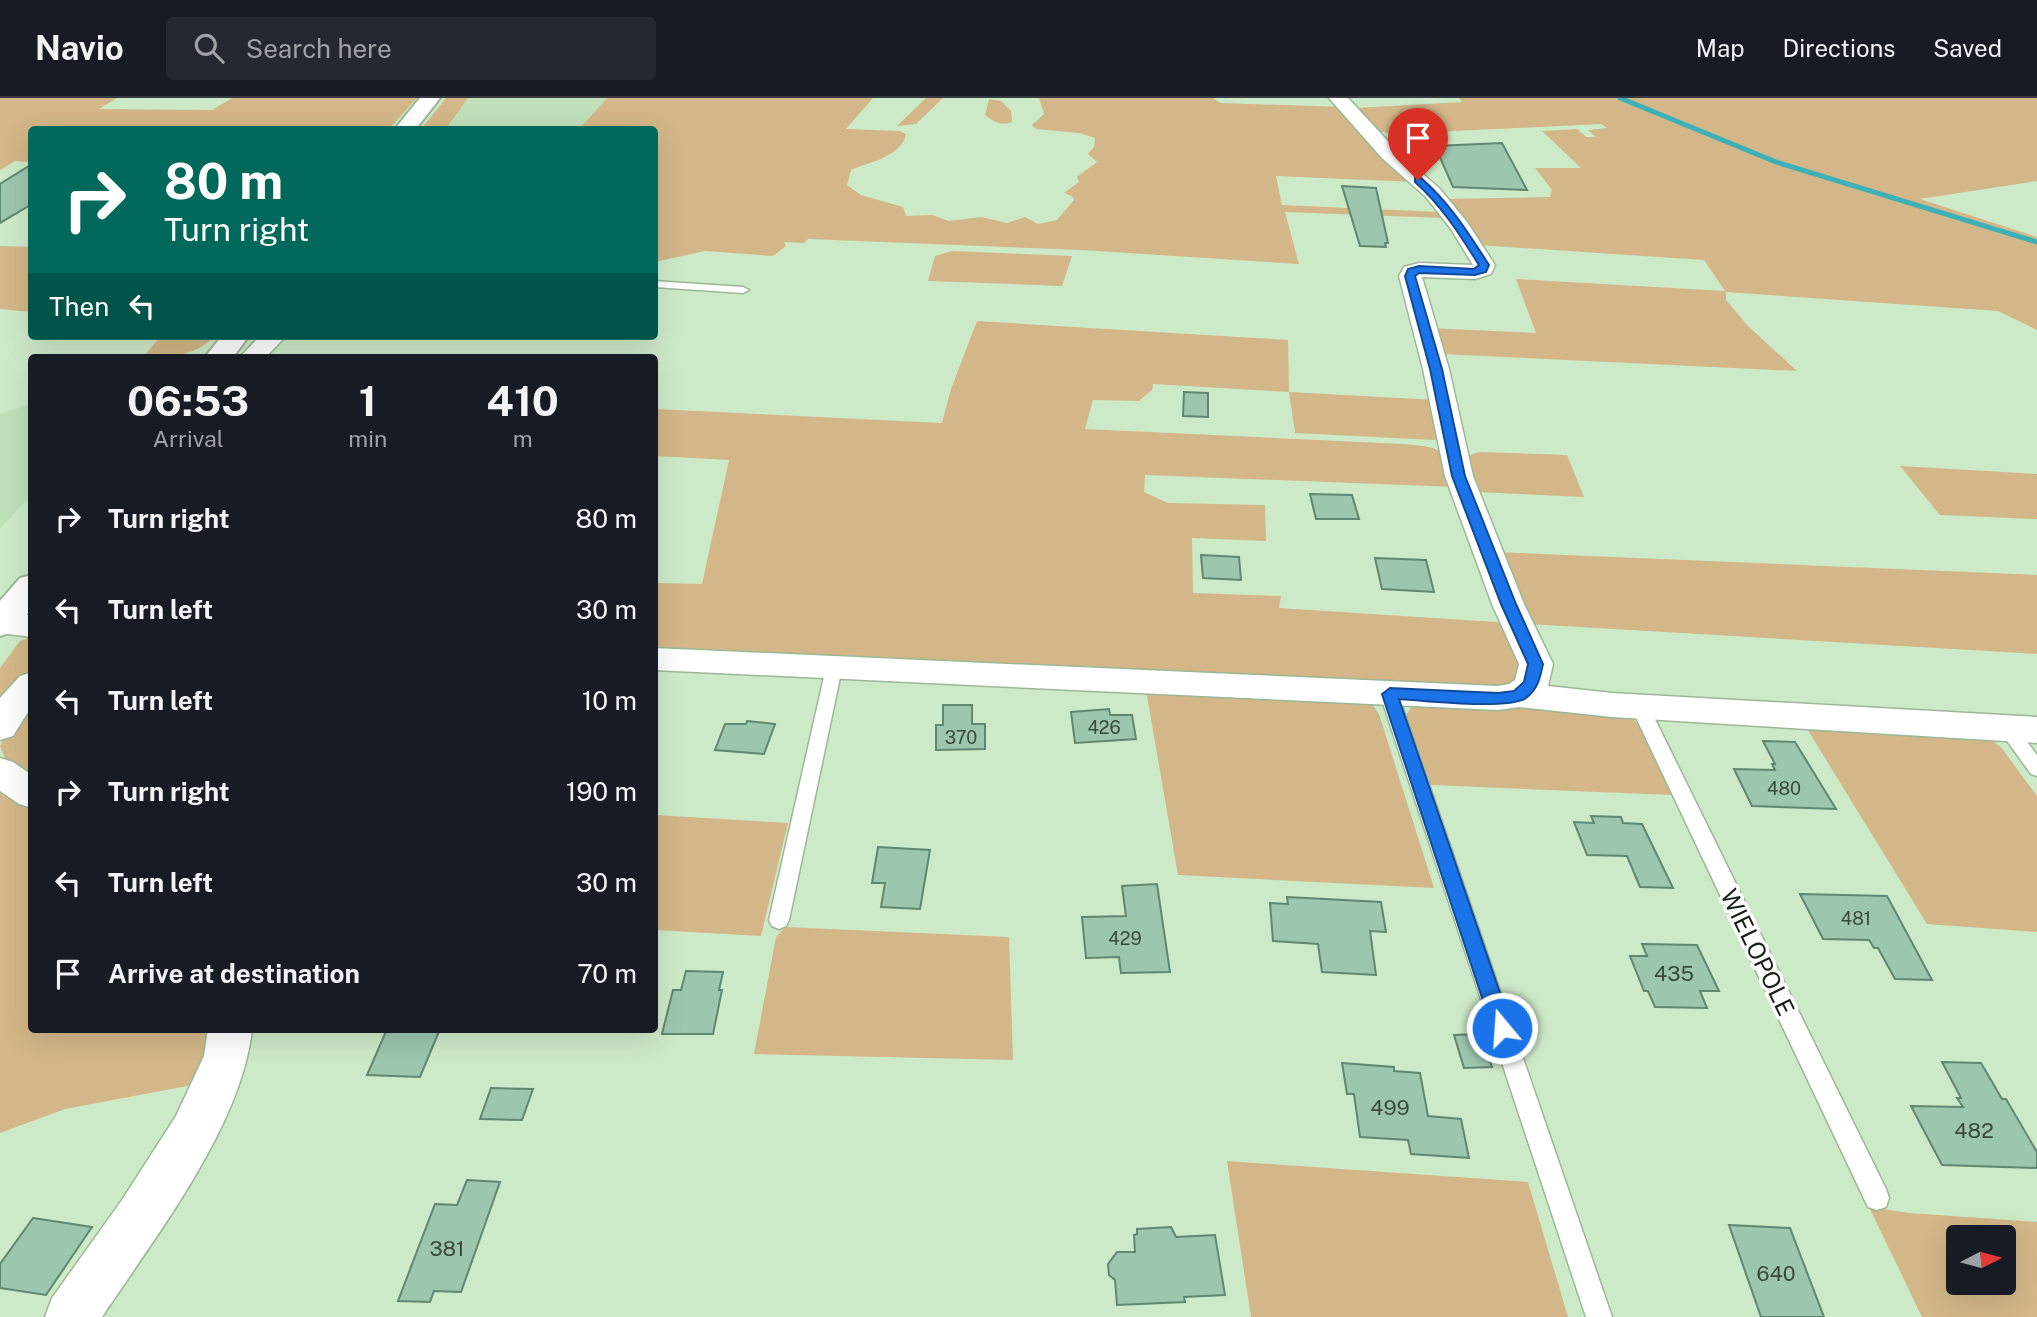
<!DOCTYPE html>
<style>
body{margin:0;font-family:"Public Sans",sans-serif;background:#242831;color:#f1f3f6;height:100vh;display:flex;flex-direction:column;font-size:26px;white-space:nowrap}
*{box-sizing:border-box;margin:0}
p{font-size:23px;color:#9ea1a6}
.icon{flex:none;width:38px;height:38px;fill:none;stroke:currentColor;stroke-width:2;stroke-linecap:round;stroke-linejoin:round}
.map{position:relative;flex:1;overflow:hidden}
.side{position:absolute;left:28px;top:256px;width:630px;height:679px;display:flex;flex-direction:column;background:#171b24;border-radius:7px;box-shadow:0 7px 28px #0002}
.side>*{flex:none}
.top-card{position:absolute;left:28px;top:28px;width:630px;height:214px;border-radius:7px;box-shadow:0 7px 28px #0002;background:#00695c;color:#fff;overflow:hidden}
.needle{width:46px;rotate:84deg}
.fabs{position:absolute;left:1946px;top:1127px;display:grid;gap:14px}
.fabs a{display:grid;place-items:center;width:70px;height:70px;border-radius:7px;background:#171b24;box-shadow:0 7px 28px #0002;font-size:35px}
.pin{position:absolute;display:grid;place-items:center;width:60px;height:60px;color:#fff;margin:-72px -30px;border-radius:50% 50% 50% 0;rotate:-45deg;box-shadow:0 0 7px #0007}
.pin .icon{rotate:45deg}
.me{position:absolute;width:77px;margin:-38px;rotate:342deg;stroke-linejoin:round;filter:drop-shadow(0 0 5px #0008)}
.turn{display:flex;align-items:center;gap:24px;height:147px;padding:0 21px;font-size:32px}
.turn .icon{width:91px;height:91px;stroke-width:2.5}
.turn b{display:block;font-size:49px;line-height:60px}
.then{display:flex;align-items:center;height:66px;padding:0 21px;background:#0003;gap:14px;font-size:26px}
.eta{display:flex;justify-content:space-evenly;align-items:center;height:119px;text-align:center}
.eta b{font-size:42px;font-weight:700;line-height:49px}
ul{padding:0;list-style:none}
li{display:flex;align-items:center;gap:21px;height:91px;padding:0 21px}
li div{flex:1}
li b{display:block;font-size:26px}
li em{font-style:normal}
header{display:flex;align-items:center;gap:42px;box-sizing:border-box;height:98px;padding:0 35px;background:#171b24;border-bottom:2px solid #363941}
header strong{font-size:33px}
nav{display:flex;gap:38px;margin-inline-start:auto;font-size:24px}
.search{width:490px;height:63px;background:#242831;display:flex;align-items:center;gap:18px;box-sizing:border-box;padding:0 24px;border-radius:7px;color:#9ea1a6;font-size:26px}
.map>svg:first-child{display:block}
.built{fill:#bfe0b9}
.green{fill:#d3b788;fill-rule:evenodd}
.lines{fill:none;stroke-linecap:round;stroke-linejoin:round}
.stream{stroke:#3eb1b8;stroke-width:5}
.building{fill:#9dc6af;stroke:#608772;stroke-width:2}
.lane-casing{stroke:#9cb796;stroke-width:3}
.street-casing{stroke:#9cb796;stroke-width:3}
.primary-casing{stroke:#9cb796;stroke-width:4}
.lane{fill:#fff;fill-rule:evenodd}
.street{fill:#fff;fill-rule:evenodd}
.primary{fill:#fff;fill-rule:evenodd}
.route{fill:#1a73e8;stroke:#114b97;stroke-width:2}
.labels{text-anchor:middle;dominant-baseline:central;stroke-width:7;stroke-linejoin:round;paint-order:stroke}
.number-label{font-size:18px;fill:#384a3b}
.near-number-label{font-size:21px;fill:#384a3b}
.near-street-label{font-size:24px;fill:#162014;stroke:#fff}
</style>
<header>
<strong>Navio</strong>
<div class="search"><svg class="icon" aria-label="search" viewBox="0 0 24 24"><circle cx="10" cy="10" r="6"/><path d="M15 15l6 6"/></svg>Search here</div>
<nav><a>Map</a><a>Directions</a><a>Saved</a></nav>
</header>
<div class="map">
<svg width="2037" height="1219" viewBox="0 0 2037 1219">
<rect width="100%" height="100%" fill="#cdeac8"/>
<path class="built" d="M 468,0 L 607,0 L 578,31 L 446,32 Z
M 31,306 L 31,397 L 0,431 L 0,316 Z"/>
<path class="green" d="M 0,0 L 117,0 L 99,11 L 212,12 L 232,0 L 417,0 L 389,31 L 32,32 L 31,64 L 15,63 L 0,72 Z
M 446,0 L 468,0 L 446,31 L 421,31 Z
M 607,0 L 873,0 L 846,31 L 899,33 L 906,36 C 902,58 870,64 851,72 L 847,87 L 861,97 L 903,109 L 906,118 L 932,117 L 949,123 L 981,119 L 1007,125 L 1025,119 L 1038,126 L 1057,122 L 1074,102 L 1072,98 L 1064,95 L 1079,84 L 1077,79 L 1097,64 L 1088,56 L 1094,49 L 1095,40 L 1079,35 L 1036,31 L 1032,27 L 1044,16 L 1039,0 L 1213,0 L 1221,5 L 1345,9 L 1414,84 L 1276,78 L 1282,107 L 1440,114 L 1445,120 L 1285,114 L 1299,166 L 1081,152 L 808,141 L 804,145 L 784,144 L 786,148 L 773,158 L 705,153 L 655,164 L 654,32 L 578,32 Z
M 926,0 L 943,0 L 916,26 L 897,28 Z
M 1459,0 L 2037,0 L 2037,83 L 1920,101 L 2037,139 L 2037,232 L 1998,213 L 1726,194 L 1726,202 L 1748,228 L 1797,273 L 1440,256 L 1428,230 L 1536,235 L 1516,181 L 1725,193 L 1704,162 L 1477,147 L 1443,101 L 1550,99 L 1552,92 L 1535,70 L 1581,70 L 1542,33 L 1577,31 L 1586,39 L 1596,39 L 1588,32 L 1607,30 L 1601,26 L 1394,36 L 1373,32 L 1356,10 L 1462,4 Z
M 989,1 L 1001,3 L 1011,13 L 1012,24 C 1000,28 995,24 985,17 Z
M 0,148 L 31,149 L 31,214 L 0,211 Z
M 952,153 L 1072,158 L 1062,188 L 928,183 L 935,158 Z
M 977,223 L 1288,242 L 1289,294 L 1436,302 L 1441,339 L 1435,342 L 1295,335 L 1289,294 L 1153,286 L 1152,292 L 1139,303 L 1093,302 L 1085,331 L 1402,346 C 1443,349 1446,350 1457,389 L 1145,377 L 1144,394 L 1168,405 L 1265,407 L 1266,443 L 1192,440 L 1193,495 L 1281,498 L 1279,510 L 1496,524 L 1505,527 L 1522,571 L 1518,581 L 1508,589 L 655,556 L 655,485 L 702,486 L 729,362 L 655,358 L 655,311 L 942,325 L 951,291 Z
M 161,238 L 214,238 C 196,259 168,259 143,259 Z
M 1478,354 L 1567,357 L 1584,399 L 1476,394 L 1466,359 Z
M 1900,368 L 2037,376 L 2037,421 L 1940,417 Z
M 1497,454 L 2037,477 L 2037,556 L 1528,526 Z
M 31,539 L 31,574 L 0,614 L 0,570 L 20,543 Z
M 1146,592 L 1372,606 L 1379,616 L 1434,790 L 1178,777 Z
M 31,600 L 31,678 L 6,663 L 0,648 L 14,622 Z
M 1423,606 L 1618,615 L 1631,619 L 1640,628 L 1671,697 L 1431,687 L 1406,617 L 1411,610 Z
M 1804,626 L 1984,637 L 2001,649 L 2037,698 L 2037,834 L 1927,826 Z
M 0,691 L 31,708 L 32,931 L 212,931 L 203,985 L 65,1011 L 0,1035 Z
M 655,717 L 788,725 L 761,838 L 655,832 Z
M 785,829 L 1009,839 L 1013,962 L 754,956 L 776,839 Z
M 1227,1063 L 1528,1084 L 1568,1219 L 1251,1219 Z
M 1869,1109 L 1909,1115 L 2037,1124 L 2037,1219 L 1922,1219 ZM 1958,1139 L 2004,1139 L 2004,1185 L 1958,1185 Z"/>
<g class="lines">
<path class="stream" d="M 1620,0 L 1776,64 L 2037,144"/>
</g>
<path class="building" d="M 1502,45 L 1527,92 L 1453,89 L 1435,48 Z
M 32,66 L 32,106 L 0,125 L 0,86 Z
M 1342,88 L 1376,90 L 1388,145 L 1385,145 L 1386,149 L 1360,148 Z
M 1184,294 L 1208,295 L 1208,319 L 1183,318 Z
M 1310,396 L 1352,397 L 1359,421 L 1316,421 Z
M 1201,457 L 1239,459 L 1241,482 L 1203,480 Z
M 1375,460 L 1426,462 L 1434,494 L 1382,491 Z
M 943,607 L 972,607 L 972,626 L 985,626 L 985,651 L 936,652 L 936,627 L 943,627 Z
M 1109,611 L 1110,617 L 1132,617 L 1136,641 L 1075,645 L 1071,614 Z
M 747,623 L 775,626 L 764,656 L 715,652 L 725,626 L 746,626 Z
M 1763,643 L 1795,644 L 1836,711 L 1752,708 L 1734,671 L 1775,672 L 1772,666 L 1775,666 Z
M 1591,718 L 1621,719 L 1623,725 L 1642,726 L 1673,790 L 1640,789 L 1627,758 L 1587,757 L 1574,724 L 1594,725 Z
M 878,749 L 930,752 L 920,811 L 881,809 L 885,785 L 872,785 Z
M 1157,786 L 1170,874 L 1121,875 L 1119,859 L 1086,860 L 1082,819 L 1126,818 L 1122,788 Z
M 1800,796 L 1887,798 L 1932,882 L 1895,881 L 1878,850 L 1874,850 L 1869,842 L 1823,841 Z
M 1287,799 L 1381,804 L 1386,834 L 1370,833 L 1376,877 L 1322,874 L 1318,846 L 1273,843 L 1270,805 L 1288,806 Z
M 1642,846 L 1697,847 L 1719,893 L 1700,893 L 1707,910 L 1655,909 L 1648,893 L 1644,893 L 1630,858 L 1647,858 Z
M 686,873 L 723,874 L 719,892 L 722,892 L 713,936 L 662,936 L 673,892 L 681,892 Z
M 387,931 L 440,931 L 420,979 L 367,977 Z
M 1481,936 L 1492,969 L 1464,970 L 1454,937 Z
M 1942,964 L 1981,965 L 2002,1001 L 2006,1001 L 2037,1054 L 2037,1070 L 1942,1067 L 1911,1008 L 1963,1009 L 1957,1000 L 1961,1000 Z
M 1342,965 L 1394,969 L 1394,973 L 1420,975 L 1428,1018 L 1461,1021 L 1469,1060 L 1411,1056 L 1408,1042 L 1360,1039 L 1354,996 L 1347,996 Z
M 491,990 L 533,991 L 522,1022 L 480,1021 Z
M 467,1082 L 500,1084 L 461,1194 L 434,1193 L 430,1204 L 398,1203 L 435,1106 L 457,1107 Z
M 33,1120 L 92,1129 L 46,1197 L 0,1190 L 0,1166 Z
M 1729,1127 L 1790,1130 L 1824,1219 L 1761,1219 Z
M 1171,1129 L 1176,1139 L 1215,1137 L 1225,1197 L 1184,1199 L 1185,1204 L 1117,1207 L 1115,1182 L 1109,1177 L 1108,1166 L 1117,1154 L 1135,1154 L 1134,1137 L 1137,1136 L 1137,1131 Z"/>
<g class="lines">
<defs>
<path id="lane" d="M 654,183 L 743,189 L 749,192 L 743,195 L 654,189 Z
M 834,564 L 842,570 L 789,822 L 786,828 L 779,831 L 772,828 L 769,822 L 826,570 Z
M 1389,590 L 1398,596 L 1612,1219 L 1586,1219 L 1380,596 Z
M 1640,603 L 1649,609 L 1886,1091 L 1889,1100 L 1886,1109 L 1877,1112 L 1868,1109 L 1631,609 Z
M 2006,623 L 2012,624 L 2037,657 L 2037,678 L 2031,676 L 1997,629 L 2000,624 Z"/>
<path id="street" d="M 1329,0 L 1348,0 L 1396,52 L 1440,91 L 1467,124 L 1495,167 L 1491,176 L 1475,181 L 1422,179 L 1449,271 L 1473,378 L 1524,506 L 1553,566 L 1548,588 L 1612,595 L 2037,619 L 2037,645 L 1612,619 L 1519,609 L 1498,612 L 654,572 L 654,550 L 1498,588 L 1509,586 L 1515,582 L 1519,566 L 1492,506 L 1445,378 L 1423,271 L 1399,178 L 1404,169 L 1419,165 L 1473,167 L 1451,131 L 1426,99 L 1382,60 Z
M 260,238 L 286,238 L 266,259 L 240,259 Z
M 0,515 L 32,517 L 32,539 L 0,535 Z
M 32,574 L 32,608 L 13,638 L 0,642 L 0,600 L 20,578 Z
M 0,660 L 13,664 L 32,677 L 32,710 L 19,706 L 0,693 Z
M 208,931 L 252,931 C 242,1028 155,1139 102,1219 L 45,1219 L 52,1200 L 122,1102 L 176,1018 L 204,958 Z"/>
<path id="primary" d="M 420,0 L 440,0 L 415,32 L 394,32 Z
M 222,238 L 249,238 L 233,259 L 205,259 Z
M 32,477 C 32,505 32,529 0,538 L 0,503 L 20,480 Z"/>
</defs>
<use href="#lane" class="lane-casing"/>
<use href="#street" class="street-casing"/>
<use href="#primary" class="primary-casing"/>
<use href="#lane" class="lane"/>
<use href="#street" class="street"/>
<use href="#primary" class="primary"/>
</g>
<path class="route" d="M 1415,80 L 1421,80 C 1450,105 1469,136 1489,167 L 1486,174 L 1475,177 L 1419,175 L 1415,178 L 1442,271 L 1465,378 L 1516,506 L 1543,566 C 1540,580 1538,591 1526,600 C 1508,612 1424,603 1399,601 L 1512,930 L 1509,936 L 1502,939 L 1495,936 L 1492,930 L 1382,596 L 1390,590 L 1498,595 L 1514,593 L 1524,584 L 1528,566 L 1501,506 L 1452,378 L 1430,271 L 1405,178 L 1408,171 L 1419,168 L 1474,171 L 1479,167 C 1460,137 1442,108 1415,84 Z"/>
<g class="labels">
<g class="number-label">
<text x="1104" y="629">426</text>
<text x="961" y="639">370</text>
<text x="1784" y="690">480</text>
<text x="1856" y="820">481</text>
<text x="1125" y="840">429</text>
</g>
<g class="near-number-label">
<text x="1674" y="875">435</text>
<text x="1390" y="1009">499</text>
<text x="1974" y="1032">482</text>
<text x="447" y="1150">381</text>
<text x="1776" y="1175">640</text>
</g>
<g class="near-street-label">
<text transform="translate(1758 854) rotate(64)">WIELOPOLE</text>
</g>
</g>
</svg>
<div class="fabs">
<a><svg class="needle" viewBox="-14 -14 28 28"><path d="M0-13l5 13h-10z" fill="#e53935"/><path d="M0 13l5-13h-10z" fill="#9ea1a6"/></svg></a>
</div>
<div class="pin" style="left:1418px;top:82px;background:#d93025"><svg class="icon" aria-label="arrive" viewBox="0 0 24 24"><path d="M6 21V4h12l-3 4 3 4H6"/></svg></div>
<svg class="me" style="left:1502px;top:930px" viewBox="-20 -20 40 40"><circle r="17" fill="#1a73e8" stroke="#fff" stroke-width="3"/><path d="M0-11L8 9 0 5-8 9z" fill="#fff"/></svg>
<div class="top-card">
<div class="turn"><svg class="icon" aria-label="right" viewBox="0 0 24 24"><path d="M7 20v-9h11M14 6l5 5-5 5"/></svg><div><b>80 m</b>Turn right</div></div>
<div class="then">Then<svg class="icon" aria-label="left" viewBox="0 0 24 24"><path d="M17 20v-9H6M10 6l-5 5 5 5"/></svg></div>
</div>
<section class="side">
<div class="eta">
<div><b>06:53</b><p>Arrival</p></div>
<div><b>1</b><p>min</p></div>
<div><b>410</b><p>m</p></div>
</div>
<ul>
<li><svg class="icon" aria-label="right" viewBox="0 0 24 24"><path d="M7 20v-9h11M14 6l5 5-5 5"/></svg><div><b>Turn right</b></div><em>80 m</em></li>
<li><svg class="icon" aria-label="left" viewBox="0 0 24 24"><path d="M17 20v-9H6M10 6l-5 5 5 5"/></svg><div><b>Turn left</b></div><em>30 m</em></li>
<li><svg class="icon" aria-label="left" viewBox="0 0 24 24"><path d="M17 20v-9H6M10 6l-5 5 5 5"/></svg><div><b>Turn left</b></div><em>10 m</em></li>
<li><svg class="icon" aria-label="right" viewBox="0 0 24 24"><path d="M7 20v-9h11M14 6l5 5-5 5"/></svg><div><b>Turn right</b></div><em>190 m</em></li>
<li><svg class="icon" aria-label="left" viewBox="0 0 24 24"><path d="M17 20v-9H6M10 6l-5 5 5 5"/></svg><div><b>Turn left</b></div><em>30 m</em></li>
<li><svg class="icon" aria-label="arrive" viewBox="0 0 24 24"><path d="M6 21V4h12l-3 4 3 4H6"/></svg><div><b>Arrive at destination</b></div><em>70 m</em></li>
</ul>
</section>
</div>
